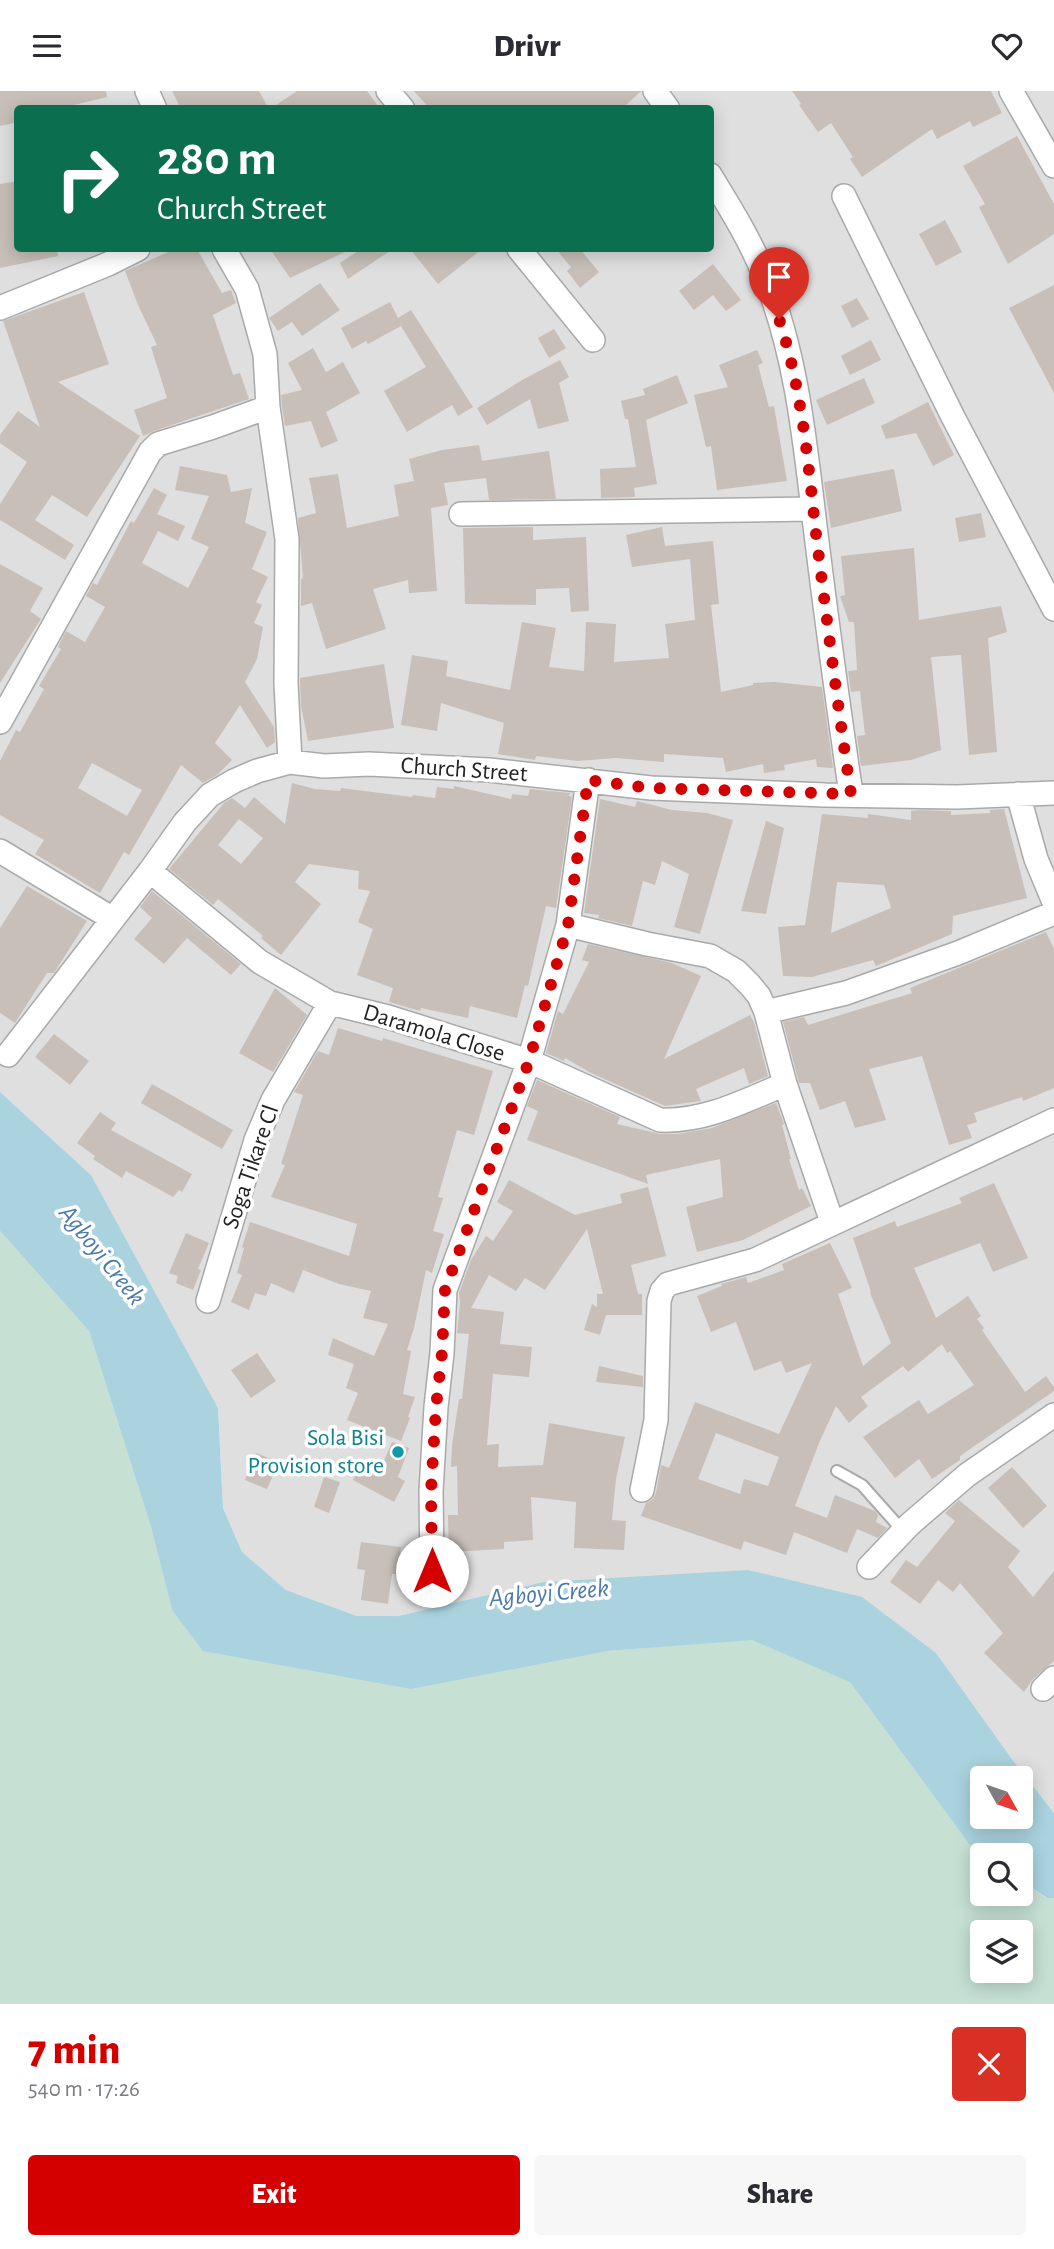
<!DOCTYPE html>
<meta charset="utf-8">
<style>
body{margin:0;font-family:"Alegreya Sans",sans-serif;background:#f7f7f7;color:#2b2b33;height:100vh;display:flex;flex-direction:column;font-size:26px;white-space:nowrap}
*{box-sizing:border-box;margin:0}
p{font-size:23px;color:#7c7c81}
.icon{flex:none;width:38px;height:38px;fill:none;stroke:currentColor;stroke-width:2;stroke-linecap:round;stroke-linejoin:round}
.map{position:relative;height:1913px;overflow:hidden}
.side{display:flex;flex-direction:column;background:#fff;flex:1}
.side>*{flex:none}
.guide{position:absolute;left:14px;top:14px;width:700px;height:147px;border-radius:7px;box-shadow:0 4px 18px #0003;background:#0b6e4f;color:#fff;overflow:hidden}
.needle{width:46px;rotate:130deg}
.tools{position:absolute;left:970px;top:1675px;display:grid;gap:14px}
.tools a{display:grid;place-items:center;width:63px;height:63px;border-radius:7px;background:#fff;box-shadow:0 4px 18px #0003;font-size:35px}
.pin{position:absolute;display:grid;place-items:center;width:60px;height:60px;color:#fff;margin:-72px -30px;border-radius:50% 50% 50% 0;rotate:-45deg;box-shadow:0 0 7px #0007}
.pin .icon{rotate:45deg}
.me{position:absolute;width:77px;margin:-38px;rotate:0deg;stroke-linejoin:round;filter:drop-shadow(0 0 5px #0008)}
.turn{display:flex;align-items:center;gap:24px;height:147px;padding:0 28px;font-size:32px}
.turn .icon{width:91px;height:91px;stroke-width:2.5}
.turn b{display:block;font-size:49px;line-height:60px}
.round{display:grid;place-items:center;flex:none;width:74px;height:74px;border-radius:7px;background:#f7f7f7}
.summary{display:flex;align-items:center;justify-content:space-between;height:119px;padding:0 28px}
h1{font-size:42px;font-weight:800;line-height:52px;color:#d40000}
.button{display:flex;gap:14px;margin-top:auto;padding:14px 28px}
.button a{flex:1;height:80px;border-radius:7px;background:#d40000;color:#fff;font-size:28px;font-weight:800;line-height:80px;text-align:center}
.button a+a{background:#f7f7f7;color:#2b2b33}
header{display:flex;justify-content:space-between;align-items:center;height:91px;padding:0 28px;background:#fff;font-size:32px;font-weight:800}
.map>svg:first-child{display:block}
.residential{fill:#e0dfdf;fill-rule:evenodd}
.wetland{fill:#c6e0d4;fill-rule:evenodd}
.water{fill:#aad3df;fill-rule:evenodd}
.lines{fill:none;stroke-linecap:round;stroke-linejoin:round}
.stream{stroke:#aad3df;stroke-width:6}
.building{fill:#c7bfb8;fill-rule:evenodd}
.lane-casing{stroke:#a9a9a9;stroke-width:14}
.street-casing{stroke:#a9a9a9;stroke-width:26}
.lane{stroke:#fff;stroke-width:10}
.street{stroke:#fff;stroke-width:23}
.route{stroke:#d40000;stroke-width:12;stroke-dasharray:0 21.6}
.culture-dot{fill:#0f9aa8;stroke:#fff;stroke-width:2.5}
.labels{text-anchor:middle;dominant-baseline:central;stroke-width:7;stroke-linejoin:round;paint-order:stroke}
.street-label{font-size:24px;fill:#222;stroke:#fff}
.culture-label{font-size:24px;fill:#0d838f;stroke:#fff;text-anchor:end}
.water-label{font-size:26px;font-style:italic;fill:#4a7aab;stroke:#fff}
</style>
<header><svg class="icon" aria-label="menu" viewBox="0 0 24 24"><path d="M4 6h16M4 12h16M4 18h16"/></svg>Drivr<svg class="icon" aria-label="heart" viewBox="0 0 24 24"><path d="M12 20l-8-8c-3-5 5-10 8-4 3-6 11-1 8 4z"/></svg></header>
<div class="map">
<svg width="1054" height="1913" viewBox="0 0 1054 1913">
<rect width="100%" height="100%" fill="#f2efe9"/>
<path class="residential" d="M 0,0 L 1054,0 L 1054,1722 L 1011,1667 L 543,1491 L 373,1531 L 286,1499 L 242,1461 L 223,1417 L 218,1317 L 91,1084 L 0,1001 ZM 18,18 L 710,18 L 710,158 L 18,158 Z"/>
<path class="wetland" d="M 0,1140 L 89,1240 L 151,1436 L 172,1519 L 607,1560 L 752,1548 L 850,1591 L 969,1753 L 984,1764 L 982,1764 L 982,1802 L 1020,1802 L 1020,1789 L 1046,1807 L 1054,1807 L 1054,1913 L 0,1913 ZM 982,1841 L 1020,1841 L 1020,1880 L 982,1880 Z"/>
<path class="water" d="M 0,1001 L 91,1084 L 218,1317 L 223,1417 L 242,1461 L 286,1499 L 373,1531 L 543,1491 L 748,1479 L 862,1506 L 936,1562 L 1011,1667 L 1054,1722 L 1054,1807 L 1047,1807 L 1020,1789 L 1020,1764 L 984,1764 L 969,1753 L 850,1591 L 752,1549 L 607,1560 L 411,1598 L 203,1560 L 172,1519 L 151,1436 L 89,1240 L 0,1140 ZM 982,1687 L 1020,1687 L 1020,1726 L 982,1726 Z"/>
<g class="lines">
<path class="stream" d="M 357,1528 L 395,1528"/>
</g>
<path class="building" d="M 0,0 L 106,0 L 107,6 L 70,15 L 70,18 L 18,18 L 18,31 L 0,35 Z
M 172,0 L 259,0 L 269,18 L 181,18 Z
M 297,0 L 367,0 L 380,18 L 270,18 Z
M 414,0 L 641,0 L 622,18 L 430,18 Z
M 792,0 L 991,0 L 1002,22 L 973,36 L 970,30 L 937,48 L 932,38 L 862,86 L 850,68 L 853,66 L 831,32 L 818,41 L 799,14 L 801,13 Z
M 1017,45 L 1054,113 L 1054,143 L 1008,173 L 979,116 L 985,113 L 963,75 Z
M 18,90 L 18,158 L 57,158 L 58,165 L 0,177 L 0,93 Z
M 945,129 L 962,161 L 936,175 L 919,143 Z
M 175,158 L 197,158 L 222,202 L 231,199 L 236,212 L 213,224 L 233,284 L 240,282 L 249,308 L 154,340 L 143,345 L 134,319 L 167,307 L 151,256 L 157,254 L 138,214 L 125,180 Z
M 270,158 L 351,158 L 290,187 Z
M 361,158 L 393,158 L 348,188 L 340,172 Z
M 410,158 L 482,158 L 438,193 Z
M 556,158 L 580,158 L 599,181 L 580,197 L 567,180 L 571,176 Z
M 713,173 L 741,209 L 726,220 L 713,204 L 694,219 L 679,200 Z
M 320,192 L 340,219 L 302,245 L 292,231 L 278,240 L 269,227 Z
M 1054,194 L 1054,302 L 1009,217 Z
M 84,201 L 109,273 L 58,291 L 140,345 L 87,426 L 52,404 L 35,429 L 74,454 L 65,469 L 0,429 L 0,413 L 27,371 L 0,352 L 0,344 L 18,320 L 40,336 L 3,230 Z
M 857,207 L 869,228 L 852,237 L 841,215 Z
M 390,211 L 398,227 L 411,219 L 473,316 L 458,325 L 452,314 L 407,341 L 384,300 L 426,276 L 401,235 L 368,253 L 366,250 L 352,258 L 341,237 Z
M 554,238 L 566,257 L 549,267 L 538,247 Z
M 871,249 L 881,269 L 850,284 L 841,265 Z
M 313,257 L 326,281 L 343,271 L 360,302 L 326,321 L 338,350 L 321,357 L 311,330 L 285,335 L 282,315 L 281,304 L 302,299 L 288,272 Z
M 757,259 L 763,272 L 758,274 L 769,316 L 774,315 L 787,390 L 717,399 L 711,355 L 706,356 L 694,304 L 728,296 L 719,274 Z
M 560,269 L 569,286 L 559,292 L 569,330 L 538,338 L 530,308 L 487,334 L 477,317 L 524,288 Z
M 677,284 L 688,312 L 646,329 L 657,393 L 634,397 L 635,406 L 601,407 L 600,378 L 636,376 L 628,328 L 625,328 L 621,310 L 645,304 L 643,298 Z
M 864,287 L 875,312 L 827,334 L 816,309 Z
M 928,311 L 954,364 L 933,375 L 916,342 L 886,348 L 881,335 Z
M 479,354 L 482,370 L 549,360 L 556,408 L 489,409 L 486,387 L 444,392 L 448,414 L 431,417 L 437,500 L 409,502 L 408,489 L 373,498 L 386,538 L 326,558 L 312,512 L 301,515 L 301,488 L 303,487 L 298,427 L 316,422 L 309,387 L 338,383 L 347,437 L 399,425 L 394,394 L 414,390 L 409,368 L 442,359 Z
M 180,375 L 227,384 L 231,401 L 252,397 L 245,432 L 267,441 L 252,478 L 268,486 L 256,511 L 262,514 L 254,532 L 263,536 L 257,568 L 245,591 L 274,636 L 275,651 L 267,657 L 240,614 L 215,652 L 232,669 L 217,684 L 203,692 L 181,674 L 129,764 L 124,761 L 100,802 L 35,763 L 44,749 L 0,724 L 0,670 L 16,639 L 20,641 L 44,598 L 39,595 L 61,558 L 58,556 L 66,540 L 85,551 L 105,516 L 86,505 L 93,492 L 97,494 L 131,430 L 134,432 L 154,397 L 167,404 L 157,423 L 185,435 L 178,450 L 158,440 L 142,472 L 188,497 L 209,456 L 191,448 L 209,405 L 175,399 ZM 92,672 L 142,699 L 127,725 L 78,697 Z
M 894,378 L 902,420 L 831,437 L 824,391 Z
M 981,422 L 986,446 L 959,451 L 955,427 Z
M 533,436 L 533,449 L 586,446 L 589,520 L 571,521 L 569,497 L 536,498 L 536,514 L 465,513 L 463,437 Z
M 662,436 L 665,455 L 713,450 L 719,513 L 711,514 L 721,601 L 753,594 L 753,592 L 775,591 L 822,596 L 833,677 L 817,676 L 816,668 L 784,674 L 785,679 L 764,682 L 763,673 L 726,681 L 723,667 L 664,663 L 664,671 L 616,667 L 577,670 L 536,665 L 535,669 L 498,663 L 504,632 L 441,612 L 437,640 L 401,634 L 412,564 L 448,570 L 446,585 L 510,599 L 522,531 L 556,537 L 549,576 L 584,580 L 586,531 L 616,533 L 614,571 L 669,567 L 665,533 L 695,529 L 690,468 L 632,476 L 626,444 Z
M 914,457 L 919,529 L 1001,515 L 1007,541 L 988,547 L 997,661 L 969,664 L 961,564 L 931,566 L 941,659 L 911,669 L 861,675 L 857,645 L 865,644 L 860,600 L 851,601 L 848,580 L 857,579 L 854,531 L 849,531 L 840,505 L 845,504 L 841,465 Z
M 0,473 L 43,497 L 30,520 L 41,528 L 0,592 Z
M 384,573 L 394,637 L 308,650 L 301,615 L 300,587 Z
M 292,692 L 315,698 L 340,700 L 341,697 L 412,706 L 413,704 L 435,707 L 437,696 L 454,698 L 454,695 L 511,708 L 512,703 L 528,705 L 530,698 L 570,702 L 569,705 L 572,706 L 556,817 L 546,815 L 528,895 L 525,894 L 517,927 L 470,915 L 468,927 L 421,917 L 420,920 L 389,911 L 393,897 L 357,884 L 373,838 L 358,831 L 370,800 L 358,798 L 359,780 L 309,773 L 295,791 L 321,813 L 281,864 L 261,847 L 263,845 L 218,808 L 213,814 L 169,778 L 224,712 L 232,707 L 245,717 L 254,706 L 285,733 ZM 239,728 L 263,747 L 241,773 L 218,754 Z
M 600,708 L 635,716 L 637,710 L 672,719 L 707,722 L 733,729 L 700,843 L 674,836 L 689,783 L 662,770 L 655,794 L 643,790 L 632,835 L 598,827 L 599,824 L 584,822 Z
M 1004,718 L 1027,807 L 953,825 L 952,843 L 876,875 L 873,869 L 812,886 L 783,885 L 778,836 L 805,834 L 822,723 L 868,727 L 868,723 L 911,729 L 911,720 L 918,719 L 951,720 L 951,724 L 990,722 L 990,719 ZM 837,791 L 884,794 L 891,817 L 831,842 Z
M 766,730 L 784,737 L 766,823 L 741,820 Z
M 27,795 L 87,830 L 54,882 L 47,882 L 15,932 L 0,922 L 0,837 Z
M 152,800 L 241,873 L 231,884 L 187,847 L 164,873 L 134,848 L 152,827 L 140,816 Z
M 1046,841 L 1054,858 L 1054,997 L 1023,1010 L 1022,1006 L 974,1022 L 977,1031 L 967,1034 L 972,1047 L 949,1054 L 922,965 L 869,978 L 886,1029 L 855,1037 L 845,1010 L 820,1019 L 810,992 L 799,992 L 783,931 L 804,926 L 808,934 L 912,902 L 910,897 Z
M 588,853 L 672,872 L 701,885 L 664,968 L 750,924 L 754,931 L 768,985 L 749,993 L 744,977 L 696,998 L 701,1010 L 665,1015 L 591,982 L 565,967 L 564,970 L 546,962 L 558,920 L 563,923 L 589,871 L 582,869 Z
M 275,897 L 307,924 L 273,981 L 239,962 Z
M 338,937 L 382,950 L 383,947 L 493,980 L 474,1044 L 457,1039 L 438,1106 L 443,1107 L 433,1140 L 444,1143 L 432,1182 L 426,1179 L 414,1237 L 407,1259 L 411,1260 L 403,1303 L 415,1306 L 408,1326 L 410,1327 L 401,1350 L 347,1329 L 358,1302 L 346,1297 L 354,1273 L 328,1264 L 333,1247 L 374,1265 L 388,1233 L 363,1227 L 371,1200 L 339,1193 L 303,1179 L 294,1202 L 271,1192 L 266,1205 L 255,1202 L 249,1219 L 231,1211 L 242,1184 L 237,1182 L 244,1157 L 242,1156 L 250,1131 L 349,1165 L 357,1133 L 271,1106 L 285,1074 L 281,1073 L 303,1004 L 294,1001 L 318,960 L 329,964 Z
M 54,943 L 89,970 L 70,994 L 35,966 Z
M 537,989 L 620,1026 L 617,1033 L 660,1043 L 678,1043 L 712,1037 L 776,1012 L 784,1033 L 782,1034 L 791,1068 L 789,1068 L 799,1099 L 802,1097 L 811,1115 L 743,1149 L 697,1161 L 686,1116 L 723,1106 L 720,1068 L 646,1084 L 648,1093 L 527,1049 L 538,1020 L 527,1015 Z
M 152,993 L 233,1039 L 222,1058 L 141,1012 Z
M 100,1021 L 116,1032 L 111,1039 L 192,1083 L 182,1101 L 179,1099 L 173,1106 L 126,1080 L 122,1087 L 93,1068 L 95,1065 L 77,1052 Z
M 509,1089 L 575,1124 L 622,1112 L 620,1103 L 648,1096 L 666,1165 L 631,1174 L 638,1203 L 642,1203 L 642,1224 L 606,1224 L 600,1244 L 584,1239 L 592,1213 L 597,1216 L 597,1203 L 603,1203 L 587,1138 L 545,1199 L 525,1187 L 516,1200 L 489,1184 L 471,1217 L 504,1221 L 500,1253 L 532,1256 L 529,1286 L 493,1283 L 487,1354 L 499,1353 L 498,1376 L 543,1374 L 549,1332 L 625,1346 L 616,1388 L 612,1429 L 626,1430 L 624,1459 L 574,1457 L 576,1411 L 531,1406 L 533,1449 L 504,1451 L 504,1458 L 449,1461 L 448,1424 L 458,1424 L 457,1375 L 451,1376 L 452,1354 L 459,1308 L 462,1308 L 469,1243 L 457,1242 L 460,1212 L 459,1202 L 471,1169 L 486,1145 L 493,1150 L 513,1120 L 497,1111 Z
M 994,1092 L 1028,1167 L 993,1181 L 980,1152 L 914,1177 L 936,1227 L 968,1205 L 981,1225 L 977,1228 L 984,1237 L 982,1239 L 1025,1301 L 1046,1285 L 1054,1296 L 1054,1300 L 960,1365 L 960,1369 L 932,1388 L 919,1368 L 895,1387 L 863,1346 L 919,1309 L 928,1323 L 974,1294 L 950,1260 L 947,1262 L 942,1253 L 908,1281 L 903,1275 L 861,1306 L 868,1315 L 849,1332 L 836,1315 L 819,1352 L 795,1415 L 827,1427 L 835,1404 L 875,1420 L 878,1424 L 876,1431 L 887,1437 L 878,1447 L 857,1438 L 847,1462 L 794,1441 L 786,1464 L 744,1450 L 741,1459 L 641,1425 L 646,1412 L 652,1409 L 656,1402 L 661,1374 L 669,1377 L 695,1311 L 779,1343 L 812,1272 L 786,1282 L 781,1270 L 754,1280 L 736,1231 L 711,1241 L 697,1205 L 722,1195 L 721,1193 L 746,1186 L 748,1192 L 784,1179 L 782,1173 L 830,1152 L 852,1197 L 838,1203 L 863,1275 L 891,1252 L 870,1202 L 871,1201 L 853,1147 L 895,1130 L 897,1136 L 962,1112 L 959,1107 ZM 716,1342 L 779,1366 L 768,1395 L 744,1388 L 740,1403 L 698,1388 Z
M 186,1142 L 209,1152 L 198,1178 L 201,1179 L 193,1199 L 176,1192 L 178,1185 L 169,1182 Z
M 257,1262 L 276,1290 L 251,1307 L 231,1279 Z
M 599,1275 L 643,1285 L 643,1296 L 596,1291 Z
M 392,1351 L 409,1357 L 398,1386 L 405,1390 L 394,1411 L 353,1389 L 365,1368 L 381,1377 Z
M 256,1362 L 279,1371 L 267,1398 L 245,1389 Z
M 1012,1376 L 1047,1415 L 1023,1437 L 988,1397 Z
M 324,1386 L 340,1391 L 329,1422 L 314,1416 Z
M 959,1409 L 1020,1460 L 1008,1476 L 1033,1506 L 1054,1480 L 1054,1570 L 1033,1588 L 1024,1601 L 984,1562 L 1003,1542 L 960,1492 L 953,1501 L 938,1489 L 920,1513 L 890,1491 L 906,1469 L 917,1476 L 955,1430 L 945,1422 Z
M 361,1451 L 401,1456 L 397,1483 L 392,1483 L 388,1513 L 361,1509 L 365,1479 L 357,1478 Z"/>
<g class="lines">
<defs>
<path id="lane" d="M 837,1380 L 862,1394 L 903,1440"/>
<path id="street" d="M 147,0 L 155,18
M 388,0 L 403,18
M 655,0 L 668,18
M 1011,0 L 1054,75
M 710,84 C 730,117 751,150 765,186 C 797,265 805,352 815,435 C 826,525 838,614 851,703
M 844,105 L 953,326 L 1054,518
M 224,158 L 247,198 L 265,263 L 268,316 L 287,448 L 286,592 L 290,671
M 519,158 L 593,249
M 0,217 L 108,173 L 138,158
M 461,423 L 813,418
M 0,631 L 150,361 L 158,353 L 213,336 L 268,316
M 1018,703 L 1036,768 L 1054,811
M 0,760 L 113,828
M 150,780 L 260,871 L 330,912 L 388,926 L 529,970 L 660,1029 C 704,1031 745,1010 785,993
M 568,834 L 647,853 L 710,865 L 736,880 L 750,894 L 759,905 L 766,921 L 785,993 L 832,1131
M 766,921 L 846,902 L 958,862 L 1054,822
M 8,964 L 150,780 L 185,731 L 210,704 L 234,690 L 257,680 L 290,671 L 324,675 L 369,673 L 489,679 L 651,697 L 825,704 L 957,706 L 1054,702
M 208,1210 L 256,1049 L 273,1009 L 330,912
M 642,1399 L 656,1329 L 659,1210 L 662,1200 L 668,1193 L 755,1169 L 1054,1029
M 869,1476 L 910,1433 L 967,1384 L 1054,1324
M 432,1480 L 431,1400 L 436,1316 L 442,1262 L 445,1199 L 529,970 L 568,834 L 588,689
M 1043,1598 L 1054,1587"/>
</defs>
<use href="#lane" class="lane-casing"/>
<use href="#street" class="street-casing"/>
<use href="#lane" class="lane"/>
<use href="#street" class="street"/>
</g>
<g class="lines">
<path class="route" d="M 432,1480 L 431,1400 L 436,1316 L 442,1262 L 445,1199 L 529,970 L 568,834 L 588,689 L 651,697 L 851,703 C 838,617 827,530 816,443 C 808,372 802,297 779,228"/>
</g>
<circle class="culture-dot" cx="398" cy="1361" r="7"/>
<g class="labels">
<g class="street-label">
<text transform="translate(464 679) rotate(4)">Church Street</text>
<text transform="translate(434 942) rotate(17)">Daramola Close</text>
<text transform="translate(251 1076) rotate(-71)">Soga Tikare Cl</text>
</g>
<g class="culture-label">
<text x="384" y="1347">Sola Bisi<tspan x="384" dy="28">Provision store</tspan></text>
</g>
<g class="water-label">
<text transform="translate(102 1164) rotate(51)">Agboyi Creek</text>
<text transform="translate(549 1502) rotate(-5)">Agboyi Creek</text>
</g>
</g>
</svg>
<div class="tools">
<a><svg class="needle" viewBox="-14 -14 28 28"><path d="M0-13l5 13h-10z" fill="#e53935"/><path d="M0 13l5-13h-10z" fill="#7c7c81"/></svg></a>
<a><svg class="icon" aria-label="search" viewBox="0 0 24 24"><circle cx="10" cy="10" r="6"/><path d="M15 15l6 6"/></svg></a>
<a><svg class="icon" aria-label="layers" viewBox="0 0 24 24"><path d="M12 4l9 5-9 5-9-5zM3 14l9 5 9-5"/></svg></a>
</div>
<div class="pin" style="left:779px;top:228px;background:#d93025"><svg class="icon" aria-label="arrive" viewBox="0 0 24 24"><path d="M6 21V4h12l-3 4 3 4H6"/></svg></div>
<svg class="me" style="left:432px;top:1480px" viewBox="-20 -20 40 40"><circle r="19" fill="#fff"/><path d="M0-13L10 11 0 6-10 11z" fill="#d40000"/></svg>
<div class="guide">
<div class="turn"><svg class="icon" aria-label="right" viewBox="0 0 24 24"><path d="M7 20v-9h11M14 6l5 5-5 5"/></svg><div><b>280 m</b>Church Street</div></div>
</div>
</div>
<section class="side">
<div class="summary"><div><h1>7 min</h1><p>540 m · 17:26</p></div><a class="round" style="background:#d93025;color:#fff"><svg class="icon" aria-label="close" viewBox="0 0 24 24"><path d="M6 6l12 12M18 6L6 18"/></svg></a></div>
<div class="button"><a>Exit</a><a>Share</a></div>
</section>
